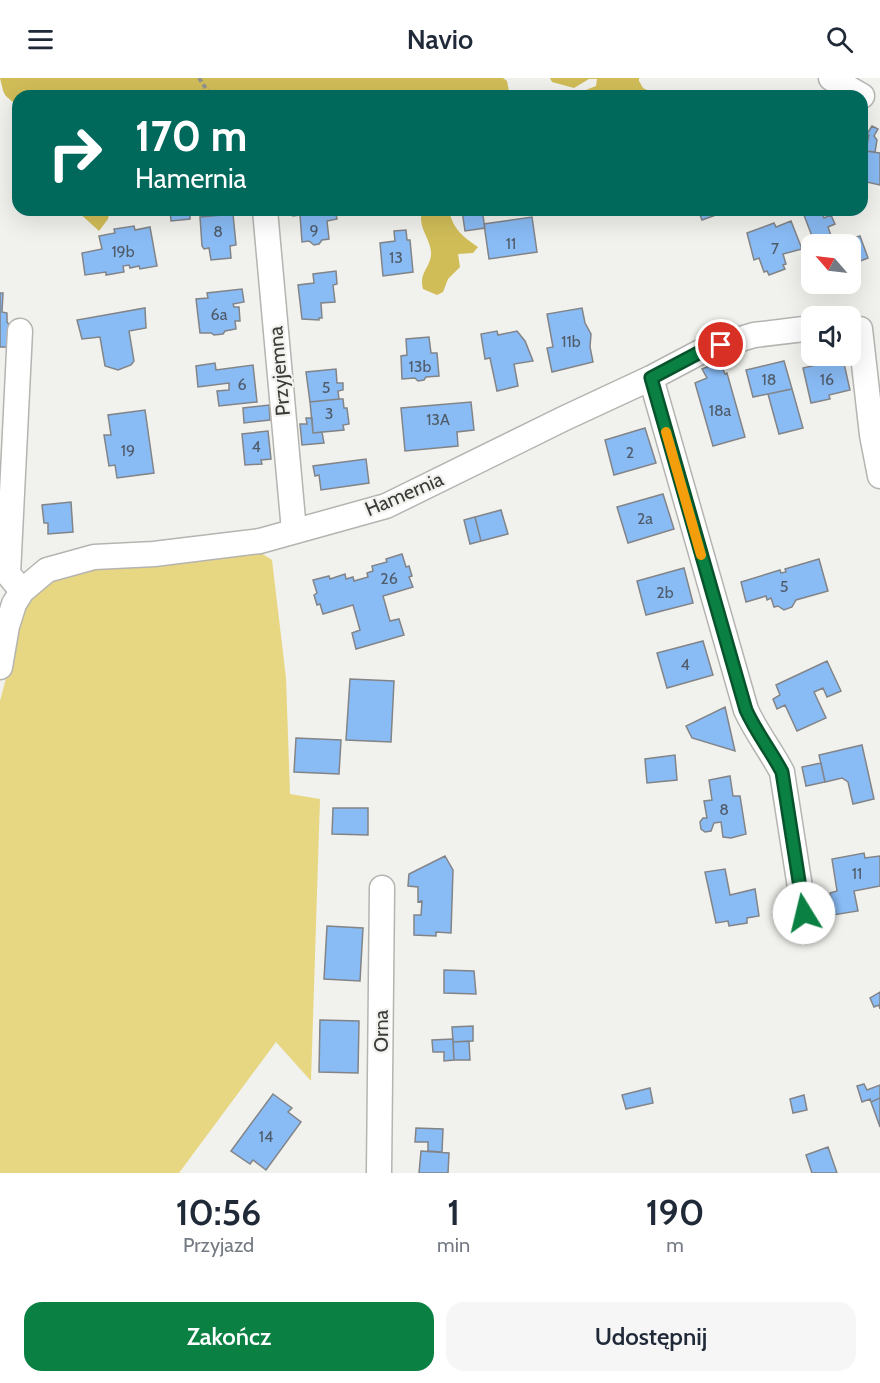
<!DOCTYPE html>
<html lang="pl">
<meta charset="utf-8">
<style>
body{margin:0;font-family:Cabin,sans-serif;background:#f6f6f7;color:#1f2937;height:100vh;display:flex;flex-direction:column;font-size:22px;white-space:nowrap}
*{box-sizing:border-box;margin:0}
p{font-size:20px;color:#747a83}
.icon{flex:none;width:33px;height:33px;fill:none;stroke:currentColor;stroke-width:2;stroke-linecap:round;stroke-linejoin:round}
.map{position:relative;height:1095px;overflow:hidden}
.panel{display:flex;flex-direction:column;background:#fff;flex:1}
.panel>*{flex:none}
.guide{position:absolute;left:12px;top:12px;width:856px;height:126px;border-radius:18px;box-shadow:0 6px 24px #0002;background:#00695c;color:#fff;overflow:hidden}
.needle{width:39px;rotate:298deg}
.fabs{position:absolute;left:801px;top:156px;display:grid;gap:12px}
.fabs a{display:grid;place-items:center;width:60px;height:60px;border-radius:12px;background:#fff;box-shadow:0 6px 24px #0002;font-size:30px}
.pin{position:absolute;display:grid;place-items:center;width:51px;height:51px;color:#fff;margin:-26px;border:3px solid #fff;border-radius:50%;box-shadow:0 2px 6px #0007}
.me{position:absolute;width:66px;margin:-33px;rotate:351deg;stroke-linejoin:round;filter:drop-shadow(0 0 4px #0008)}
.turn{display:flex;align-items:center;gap:21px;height:126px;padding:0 24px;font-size:27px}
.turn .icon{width:78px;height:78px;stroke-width:2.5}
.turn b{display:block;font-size:42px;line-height:51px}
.eta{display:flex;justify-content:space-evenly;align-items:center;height:102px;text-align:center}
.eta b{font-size:36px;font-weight:600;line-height:42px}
.action{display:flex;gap:12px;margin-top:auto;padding:12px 24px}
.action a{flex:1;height:69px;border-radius:18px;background:#0b8043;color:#fff;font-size:24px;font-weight:600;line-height:69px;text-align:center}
.action a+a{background:#f6f6f7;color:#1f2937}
header{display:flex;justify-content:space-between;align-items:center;height:78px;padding:0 24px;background:#fff;font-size:27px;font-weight:600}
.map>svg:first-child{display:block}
.green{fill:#e7d682}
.forest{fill:#d1bd58}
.building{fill:#89bbf5;stroke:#828487;stroke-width:1.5}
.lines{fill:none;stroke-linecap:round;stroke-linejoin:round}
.minor-casing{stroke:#b5b4b1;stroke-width:27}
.path{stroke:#939390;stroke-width:4;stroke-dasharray:4.5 3;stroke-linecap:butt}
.minor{stroke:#fff;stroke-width:24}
.route-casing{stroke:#07532c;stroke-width:15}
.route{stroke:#0b8043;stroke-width:10}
.slow{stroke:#f59e0b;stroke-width:10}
.labels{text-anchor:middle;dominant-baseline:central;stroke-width:4.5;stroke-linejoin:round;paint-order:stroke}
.number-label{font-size:16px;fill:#4f5b69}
.street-label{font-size:20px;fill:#3c3b3a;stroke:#f1f1ed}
</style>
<header><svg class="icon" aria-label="menu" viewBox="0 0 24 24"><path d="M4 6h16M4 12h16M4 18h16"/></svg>Navio<svg class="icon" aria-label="search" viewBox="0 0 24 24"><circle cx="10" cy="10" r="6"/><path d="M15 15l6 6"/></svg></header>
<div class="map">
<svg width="880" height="1095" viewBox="0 0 880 1095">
<rect width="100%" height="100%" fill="#f1f1ed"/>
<path class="green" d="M 258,473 L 272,482 L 286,600 L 290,716 L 320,721 L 311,1003 L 276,964 L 179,1095 L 0,1095 L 0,623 L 25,529 L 39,505 L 100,486 Z"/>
<path class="forest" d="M 0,0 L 503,0 L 507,3 L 510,18 L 18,18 L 18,28 C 3,15 5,21 0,0 Z
M 550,0 L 639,0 L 639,3 L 643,10 L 659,18 L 583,18 L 581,14 L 596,8 L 597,1 L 589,1 L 574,10 L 552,4 Z
M 76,132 L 110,132 L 108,141 L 99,153 Z
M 423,132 L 449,132 C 452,150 463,159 478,169 L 473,175 L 458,176 L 460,189 L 448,201 L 443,214 L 437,217 L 423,211 C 418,194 432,189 431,174 C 430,159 416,148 423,132 Z"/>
<path class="building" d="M 872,48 L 878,51 L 874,58 L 877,62 L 875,74 L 866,73 L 869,57 L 867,56 Z
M 866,73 L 880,75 L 880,107 L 862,103 L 862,90 Z
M 170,132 L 190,132 L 190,141 L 171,143 Z
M 293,132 L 335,132 L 337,141 L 327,143 L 329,161 L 322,162 L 319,166 L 314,167 L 309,163 L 302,164 L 300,137 L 293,138 Z
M 462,132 L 482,132 L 485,150 L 465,153 Z
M 698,132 L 723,132 L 724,134 L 702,142 Z
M 802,132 L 821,132 L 824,140 L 831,137 L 835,146 L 828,149 L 834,166 L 815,166 Z
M 233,136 L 236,167 L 230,168 L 231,180 L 211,182 L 209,170 L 204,171 L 202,168 L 200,139 Z
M 532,139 L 537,174 L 489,181 L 484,146 Z
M 791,143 L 802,171 L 783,176 L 786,186 L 783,187 L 785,191 L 769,197 L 767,193 L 764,194 L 759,180 L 754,182 L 747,155 L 774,145 L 776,149 Z
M 134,148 L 135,152 L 150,149 L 157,188 L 140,191 L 139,188 L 130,190 L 129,187 L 123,188 L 124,194 L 106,197 L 106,194 L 85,197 L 82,175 L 102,171 L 99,158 L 115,155 L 114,151 Z
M 406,152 L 407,162 L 410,162 L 413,194 L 383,198 L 380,165 L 395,163 L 394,153 Z
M 860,158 L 868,180 L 850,187 L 850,166 L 835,166 Z
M 336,193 L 337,206 L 333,207 L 335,224 L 321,225 L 322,240 L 319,240 L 319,242 L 302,241 L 298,207 L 314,205 L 313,196 Z
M 242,211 L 244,224 L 233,226 L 234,229 L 239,229 L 240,243 L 235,243 L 236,251 L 225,253 L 223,256 L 214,257 L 211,255 L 200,255 L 196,221 L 208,220 L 207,215 Z
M 0,215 L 3,215 L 2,234 L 7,235 L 7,244 L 11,249 L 10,269 L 0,269 Z
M 145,230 L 146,250 L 129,253 L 134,283 L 131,287 L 118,292 L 105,288 L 100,259 L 82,261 L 77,242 Z
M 582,230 L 585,245 L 591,256 L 590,269 L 593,284 L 552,294 L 547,270 L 553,269 L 547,236 Z
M 497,253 L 498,257 L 517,253 L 525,263 L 533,283 L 514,286 L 518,308 L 497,313 L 490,280 L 485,281 L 481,256 Z
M 429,259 L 431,275 L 437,275 L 439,298 L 426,299 L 424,302 L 418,303 L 415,300 L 402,301 L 401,278 L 407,277 L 406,261 Z
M 843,281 L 850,312 L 829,317 L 830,321 L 811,325 L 803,290 Z
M 784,283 L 792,311 L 753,319 L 746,292 Z
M 720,284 L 725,296 L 727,295 L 745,359 L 713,368 L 695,305 L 707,300 L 702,291 Z
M 215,285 L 216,292 L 253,287 L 257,324 L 219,328 L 217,313 L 229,312 L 229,305 L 198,309 L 196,288 Z
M 336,291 L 337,305 L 343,305 L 343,312 L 338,313 L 339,321 L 310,324 L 306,294 Z
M 792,311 L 803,350 L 779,356 L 768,316 Z
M 339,321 L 343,321 L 344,330 L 347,330 L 349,346 L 343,347 L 344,352 L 313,355 L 310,324 Z
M 471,324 L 474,352 L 457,354 L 458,368 L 405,373 L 401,330 Z
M 269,327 L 270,342 L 244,345 L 243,330 Z
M 145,332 L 154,395 L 117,400 L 115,387 L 109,388 L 104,357 L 111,357 L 108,337 Z
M 306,340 L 312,340 L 313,355 L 322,354 L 324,365 L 302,367 L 300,346 L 307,346 Z
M 645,350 L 656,385 L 614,397 L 605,362 Z
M 268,353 L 271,381 L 261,382 L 262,386 L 245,387 L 242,356 Z
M 366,381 L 369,405 L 321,412 L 319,397 L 315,398 L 313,388 Z
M 663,416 L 674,451 L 628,465 L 617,429 Z
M 71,424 L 73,454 L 48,456 L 48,445 L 44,445 L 42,427 Z
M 501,432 L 508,456 L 481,463 L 475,439 Z
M 475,439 L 481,463 L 470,466 L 464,442 Z
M 402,476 L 406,489 L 409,488 L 412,498 L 409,499 L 413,509 L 383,518 L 390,543 L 399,541 L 404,557 L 356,571 L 352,555 L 360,552 L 353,527 L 323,536 L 320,526 L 317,527 L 314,517 L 317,515 L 313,502 L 329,498 L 330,501 L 345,496 L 346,501 L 353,499 L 354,503 L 368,499 L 367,495 L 373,493 L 372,488 L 387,484 L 386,481 Z
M 819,481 L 828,513 L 796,522 L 792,529 L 784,532 L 778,528 L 774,529 L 771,520 L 767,522 L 766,518 L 746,524 L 741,504 L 780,492 L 781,495 L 786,494 L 785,491 Z
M 684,490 L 693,525 L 646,537 L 637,503 Z
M 703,563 L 713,597 L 667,610 L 657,575 Z
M 827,583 L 841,613 L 827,619 L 823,610 L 814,614 L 826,640 L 797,653 L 785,627 L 777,631 L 773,621 L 780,617 L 776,607 Z
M 350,601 L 394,603 L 391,664 L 346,662 Z
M 725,629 L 735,673 L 692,660 L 686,648 Z
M 296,660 L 341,662 L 339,696 L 294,694 Z
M 862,667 L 874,721 L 853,726 L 848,704 L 842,700 L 825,704 L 819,677 Z
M 675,677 L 677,702 L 647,705 L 645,681 Z
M 821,685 L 825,704 L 806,708 L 802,689 Z
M 730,698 L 733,718 L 740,718 L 746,756 L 731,760 L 723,759 L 721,744 L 714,745 L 711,753 L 705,754 L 701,751 L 700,744 L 703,740 L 707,740 L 704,723 L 712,722 L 709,702 Z
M 333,730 L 368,730 L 368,757 L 332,756 Z
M 864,775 L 865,780 L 880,778 L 880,808 L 854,813 L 858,833 L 833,837 L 830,815 L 837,813 L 832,781 Z
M 445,778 L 453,792 L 451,855 L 436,854 L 436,858 L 414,857 L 414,837 L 421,837 L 422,823 L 418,824 L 418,809 L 408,808 L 409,796 Z
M 725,791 L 730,817 L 755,811 L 759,838 L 747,840 L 747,845 L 729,848 L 728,843 L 716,845 L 705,794 Z
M 327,848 L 363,850 L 360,903 L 324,901 Z
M 444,892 L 474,893 L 476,916 L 444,915 Z
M 880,914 L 880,931 L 879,927 L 874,929 L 870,920 Z
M 320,942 L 359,943 L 358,995 L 319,994 Z
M 473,948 L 473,963 L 453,964 L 452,949 Z
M 453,961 L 454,982 L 444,983 L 444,974 L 433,974 L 432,962 Z
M 469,963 L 470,982 L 454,982 L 453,964 Z
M 864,1006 L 867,1012 L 880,1007 L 880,1020 L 871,1024 L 870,1021 L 862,1024 L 857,1008 Z
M 650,1010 L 653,1025 L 626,1031 L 622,1017 Z
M 273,1016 L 292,1030 L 288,1034 L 301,1044 L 266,1092 L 253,1082 L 250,1086 L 231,1073 Z
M 804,1017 L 807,1032 L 793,1035 L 790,1021 Z
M 880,1020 L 880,1049 L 871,1024 Z
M 416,1050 L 443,1051 L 442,1074 L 428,1073 L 428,1064 L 415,1064 Z
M 828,1069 L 837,1095 L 812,1095 L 806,1077 Z
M 421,1073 L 449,1075 L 448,1095 L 419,1095 Z"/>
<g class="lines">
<defs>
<path id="minor" d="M 831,0 L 862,18
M 265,132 L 294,453
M 860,251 L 872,357 L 880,398
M 20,253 L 8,496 L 22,513
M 651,300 L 746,632 C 756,654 771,673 782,694 L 804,835
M 0,589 L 7,548 L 14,526 L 22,513 L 47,492 L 94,479 L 154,476 L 260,463 L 386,428 L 565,340 L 651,300 L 704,272 L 754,257 L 812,250
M 379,1095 L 382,810"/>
</defs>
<use href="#minor" class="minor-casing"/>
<path class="path" d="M 199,0 L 211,18"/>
<use href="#minor" class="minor"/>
</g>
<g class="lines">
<defs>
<path id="route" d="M 721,267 L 704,272 L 651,300 L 746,632 C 756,654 771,673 782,694 L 804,835"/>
</defs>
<use href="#route" class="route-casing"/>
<use href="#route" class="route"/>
<path class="slow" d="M 666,354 L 701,477"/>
</g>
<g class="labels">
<g class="number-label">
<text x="314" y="152">9</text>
<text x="218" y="153">8</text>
<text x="511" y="165">11</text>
<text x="775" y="170">7</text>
<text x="123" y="173">19b</text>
<text x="396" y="179">13</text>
<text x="219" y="236">6a</text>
<text x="571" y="263">11b</text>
<text x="420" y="288">13b</text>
<text x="769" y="301">18</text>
<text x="827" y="301">16</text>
<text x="242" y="306">6</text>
<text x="326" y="309">5</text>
<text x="720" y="332">18a</text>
<text x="329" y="335">3</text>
<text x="438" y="341">13A</text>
<text x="256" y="368">4</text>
<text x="128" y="372">19</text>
<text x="630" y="374">2</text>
<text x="645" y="440">2a</text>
<text x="389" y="500">26</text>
<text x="784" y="508">5</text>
<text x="665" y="514">2b</text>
<text x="685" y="586">4</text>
<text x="724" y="731">8</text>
<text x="857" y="795">11</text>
<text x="266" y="1058">14</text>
</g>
<g class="street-label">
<text transform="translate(279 293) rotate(-95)">Przyjemna</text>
<text transform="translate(404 416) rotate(-23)">Hamernia</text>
<text transform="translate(381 953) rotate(-90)">Orna</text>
</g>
</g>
</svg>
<div class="fabs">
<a><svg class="needle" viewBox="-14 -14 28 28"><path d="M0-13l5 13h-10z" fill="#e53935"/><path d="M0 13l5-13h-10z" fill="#747a83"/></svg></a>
<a><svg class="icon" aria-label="sound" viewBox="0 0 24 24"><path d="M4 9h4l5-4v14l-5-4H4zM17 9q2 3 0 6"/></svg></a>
</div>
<div class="pin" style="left:721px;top:267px;background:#d93025"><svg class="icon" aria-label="arrive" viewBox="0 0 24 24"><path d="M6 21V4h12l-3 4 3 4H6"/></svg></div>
<svg class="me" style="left:804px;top:835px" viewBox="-20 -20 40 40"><circle r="19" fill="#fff"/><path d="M0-13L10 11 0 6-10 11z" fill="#0b8043"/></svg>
<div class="guide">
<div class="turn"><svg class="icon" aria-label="right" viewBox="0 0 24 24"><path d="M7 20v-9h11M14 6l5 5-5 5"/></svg><div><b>170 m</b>Hamernia</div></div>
</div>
</div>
<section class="panel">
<div class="eta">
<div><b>10:56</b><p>Przyjazd</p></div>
<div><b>1</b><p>min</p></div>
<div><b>190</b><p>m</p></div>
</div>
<div class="action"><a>Zakończ</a><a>Udostępnij</a></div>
</section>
